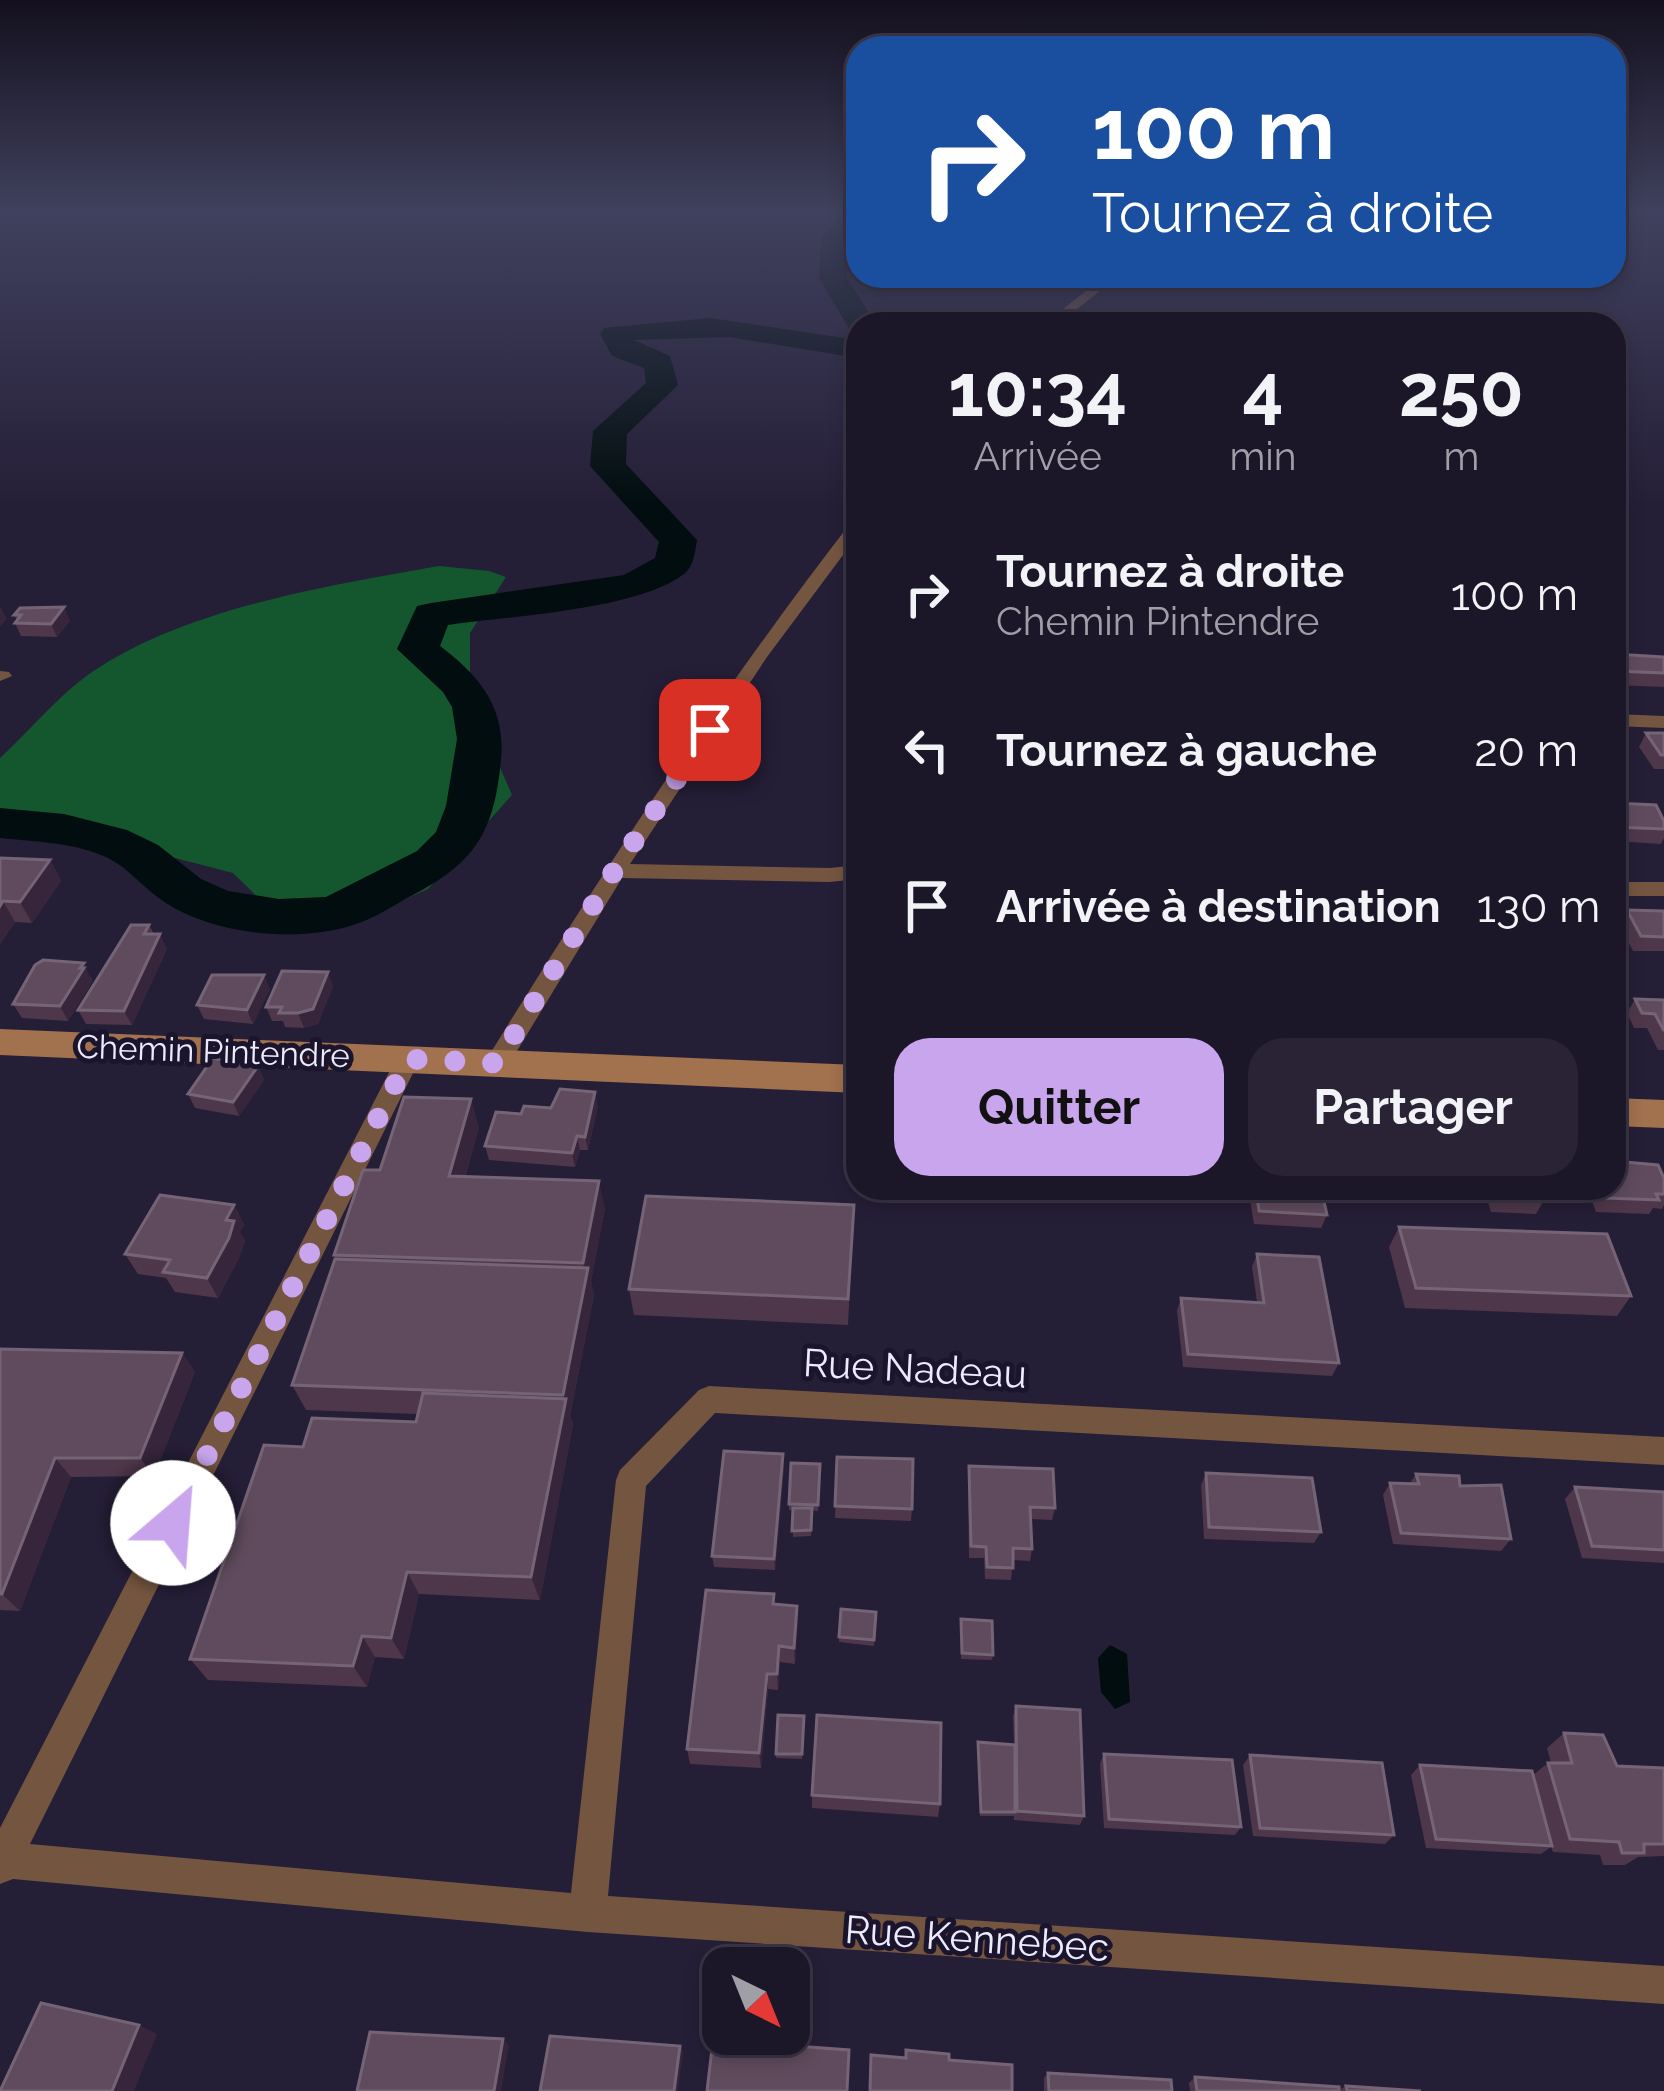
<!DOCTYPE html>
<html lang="fr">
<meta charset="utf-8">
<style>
body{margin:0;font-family:Raleway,sans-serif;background:#292335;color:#f1f3f6;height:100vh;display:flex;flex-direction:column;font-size:45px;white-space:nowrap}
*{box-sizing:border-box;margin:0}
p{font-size:39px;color:#a09fa8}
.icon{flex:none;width:66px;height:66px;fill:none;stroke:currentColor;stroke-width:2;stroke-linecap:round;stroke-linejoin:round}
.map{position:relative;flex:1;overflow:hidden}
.side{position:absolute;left:846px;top:312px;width:780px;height:888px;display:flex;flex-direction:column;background:#1c1629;border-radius:36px;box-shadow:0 6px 18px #0003,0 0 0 3px #3a3546}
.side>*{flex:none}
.guide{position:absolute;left:846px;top:36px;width:780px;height:252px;border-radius:36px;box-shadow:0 6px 18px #0003,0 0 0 3px #3a3546;background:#1a4fa0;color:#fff;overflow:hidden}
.needle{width:78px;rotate:137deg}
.tools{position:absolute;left:702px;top:1947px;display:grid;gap:24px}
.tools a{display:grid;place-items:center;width:108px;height:108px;border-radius:24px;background:#1c1629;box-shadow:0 6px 18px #0003,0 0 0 3px #3a3546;font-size:60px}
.pin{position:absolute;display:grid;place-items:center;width:102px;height:102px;color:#fff;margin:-51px;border-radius:24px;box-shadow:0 6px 18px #0006}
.me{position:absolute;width:132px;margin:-66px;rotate:27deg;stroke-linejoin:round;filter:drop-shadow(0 0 9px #0008)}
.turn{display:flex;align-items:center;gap:42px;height:252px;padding:0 48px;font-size:54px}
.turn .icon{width:156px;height:156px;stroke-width:2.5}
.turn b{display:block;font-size:84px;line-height:102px}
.eta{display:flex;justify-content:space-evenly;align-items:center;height:204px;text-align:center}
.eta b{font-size:72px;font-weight:700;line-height:84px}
.button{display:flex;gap:24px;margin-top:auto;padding:24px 48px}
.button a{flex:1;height:138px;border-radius:36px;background:#c9a5ee;color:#111;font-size:48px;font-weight:700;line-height:138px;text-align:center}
.button a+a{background:#292335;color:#f1f3f6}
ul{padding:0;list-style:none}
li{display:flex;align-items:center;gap:36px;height:156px;padding:0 48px}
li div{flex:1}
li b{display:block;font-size:45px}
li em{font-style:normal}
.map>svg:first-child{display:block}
.forest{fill:#14562e}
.water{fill:#010d0e}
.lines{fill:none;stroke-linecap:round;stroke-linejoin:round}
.stream{stroke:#010d0e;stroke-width:4.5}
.river{fill:#010d0e;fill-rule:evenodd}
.street{fill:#745540;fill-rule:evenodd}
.secondary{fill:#a2714e;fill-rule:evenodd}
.wall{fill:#4e374a}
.shaded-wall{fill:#36253b}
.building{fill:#5f4b5d;stroke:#756476;stroke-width:3}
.route{stroke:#c9a5ee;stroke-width:21;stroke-dasharray:0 37.8}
.labels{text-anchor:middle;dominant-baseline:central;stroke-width:10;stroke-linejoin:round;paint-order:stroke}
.street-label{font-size:33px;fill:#edeafb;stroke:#1b142d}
.near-street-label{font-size:39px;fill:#edeafb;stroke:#1b142d}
</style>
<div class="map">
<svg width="1664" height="2091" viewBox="0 0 1664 2091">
<rect width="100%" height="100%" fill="#251e37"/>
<path class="forest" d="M 439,566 L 489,571 L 506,577 L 470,633 L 470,698 L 512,795 L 428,889 L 343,926 L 289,928 L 233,873 L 125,845 L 39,836 L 0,838 L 0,758 C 27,733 52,703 80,681 C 172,610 327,586 439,566 Z"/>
<path class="water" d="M 1110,1645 L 1127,1654 L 1130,1702 L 1115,1709 L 1101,1692 L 1098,1658 Z"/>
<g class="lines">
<path class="stream" d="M 0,216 L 7,213"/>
<path class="river" d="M 844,213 L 858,213 L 858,229 L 847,240 L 847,278 L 876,324 L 858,324 L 858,332 L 850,330 L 819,278 L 821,238 Z
M 710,318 L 858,340 L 858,358 L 729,337 L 634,340 L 670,356 L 678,385 L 627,434 L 626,464 L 697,540 C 695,552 694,566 684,574 C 637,610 509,616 448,625 L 440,646 C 480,676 506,708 501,760 C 494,833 475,863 411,896 C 392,906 374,919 353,925 C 298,943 216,935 166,903 C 145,890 130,869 108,858 C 75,842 36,842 0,838 L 0,808 L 64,814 L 127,830 L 158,845 L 201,879 L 228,891 L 279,899 L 326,897 L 417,851 L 436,832 L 446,806 L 457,739 L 452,707 L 443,692 L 397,649 L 417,606 L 431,603 L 624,575 L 655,558 L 659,542 L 590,466 L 593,431 L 646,383 L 644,368 L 612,356 L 600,334 L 604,328 Z"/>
<path class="street" d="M 1105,276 L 1119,276 L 1058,324 L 1044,324 Z
M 858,519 L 858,535 L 767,657 L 630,864 L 830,868 L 858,865 L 858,879 L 830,882 L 622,878 L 506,1069 L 488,1069 L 485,1063 L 488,1057 C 602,872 719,693 852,521 Z
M 0,671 L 9,672 L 12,676 L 0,681 Z
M 1614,714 L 1664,716 L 1664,728 L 1614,726 Z
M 1614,882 L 1664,882 L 1664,896 L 1614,896 Z
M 408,1050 L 420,1059 L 30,1844 L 571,1893 L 616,1480 L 620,1470 L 699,1390 L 709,1386 L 1664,1437 L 1664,1465 L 715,1413 L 646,1486 L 608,1896 L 1664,1966 L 1664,2004 L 588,1932 L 13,1879 L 0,1884 L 0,1828 L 396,1059 Z"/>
<path class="secondary" d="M 0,1029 L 858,1065 L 858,1093 L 0,1055 Z
M 1614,1098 L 1664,1100 L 1664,1128 L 1614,1126 Z"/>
</g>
<path class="wall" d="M 14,615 L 70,621 L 57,637 L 21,636 L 15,623 L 17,620 Z
M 1614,654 L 1664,657 L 1664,687 L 1614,685 Z
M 1646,733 L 1664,733 L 1664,769 L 1654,769 L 1639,747 Z
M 1614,803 L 1664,821 L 1664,838 L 1661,844 L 1614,841 Z
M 0,858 L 50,860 L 61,881 L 32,923 L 15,922 L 0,944 Z
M 1627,910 L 1664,911 L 1664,951 L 1633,951 L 1619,924 Z
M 149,925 L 154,934 L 167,949 L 132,1025 L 86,1024 L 78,1010 Z
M 91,977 L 92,982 L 68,1021 L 22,1018 L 13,1004 Z
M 333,986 L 318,1024 L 304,1028 L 285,1027 L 283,1021 L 272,1021 L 266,1007 Z
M 270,989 L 253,1024 L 204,1019 L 197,1005 Z
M 1635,999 L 1664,1000 L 1664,1050 L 1658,1050 L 1647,1028 L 1634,1028 L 1627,1013 Z
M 258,1066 L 264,1080 L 239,1116 L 195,1108 L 188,1094 Z
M 598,1106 L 588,1150 L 580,1150 L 575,1167 L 489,1160 L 485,1146 L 521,1114 Z
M 479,1127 L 465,1177 L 605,1208 L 591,1281 L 594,1295 L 570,1416 L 573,1424 L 540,1600 L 419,1594 L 404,1659 L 375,1657 L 367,1687 L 208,1680 L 190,1659 L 303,1447 L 416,1422 L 418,1414 L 306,1410 L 292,1385 L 335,1259 L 334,1255 L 380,1170 Z
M 1664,1178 L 1664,1205 L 1662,1209 L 1653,1208 L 1649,1214 L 1596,1212 L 1587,1188 L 1614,1188 Z
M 1248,1188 L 1321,1188 L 1327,1215 L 1321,1228 L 1254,1224 Z
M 1484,1188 L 1540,1188 L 1544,1200 L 1536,1214 L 1491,1212 Z
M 234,1205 L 244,1225 L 240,1232 L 245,1241 L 239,1258 L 218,1298 L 175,1292 L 166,1278 L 138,1274 L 125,1254 Z
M 854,1205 L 848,1325 L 634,1315 L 629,1289 Z
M 1399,1227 L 1631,1296 L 1617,1316 L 1405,1308 L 1389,1247 Z
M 1257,1254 L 1339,1363 L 1332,1376 L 1183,1367 L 1177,1311 L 1181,1298 L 1257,1302 L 1252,1267 Z
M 0,1349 L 182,1353 L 195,1372 L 154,1476 L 71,1477 L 20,1611 L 0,1610 Z
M 837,1457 L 912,1509 L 911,1521 L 835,1518 Z
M 820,1464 L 818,1511 L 812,1510 L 811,1536 L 793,1537 L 793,1510 L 789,1510 L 789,1504 Z
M 784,1466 L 775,1570 L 714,1567 L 712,1556 Z
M 969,1466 L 1055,1508 L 1052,1520 L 1031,1519 L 1032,1549 L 1030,1561 L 1013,1560 L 1011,1580 L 985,1579 L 984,1558 L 969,1558 L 968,1478 Z
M 1206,1473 L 1321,1532 L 1314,1543 L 1204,1539 L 1201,1485 Z
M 1416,1474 L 1460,1486 L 1511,1539 L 1501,1551 L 1393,1544 L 1383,1495 L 1390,1483 L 1410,1483 Z
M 1575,1487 L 1664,1492 L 1664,1563 L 1582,1558 L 1565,1499 Z
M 774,1594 L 775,1605 L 797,1606 L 795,1664 L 780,1662 L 778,1690 L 768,1689 L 761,1768 L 690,1764 L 687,1749 Z
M 841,1609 L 876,1612 L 874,1646 L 839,1642 Z
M 961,1619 L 993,1655 L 992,1660 L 961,1659 Z
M 1016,1706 L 1084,1816 L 1080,1825 L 1014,1820 L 1014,1816 L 980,1816 L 978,1742 L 1014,1745 L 1013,1716 Z
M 804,1716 L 802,1759 L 776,1758 L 776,1754 Z
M 1564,1733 L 1617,1766 L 1664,1768 L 1664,1856 L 1638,1857 L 1625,1865 L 1603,1865 L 1600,1855 L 1553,1852 L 1551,1847 L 1541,1854 L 1426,1848 L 1411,1775 L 1420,1765 L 1533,1775 L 1548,1763 L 1551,1763 L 1547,1748 Z
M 1104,1754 L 1241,1827 L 1235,1835 L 1104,1828 L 1100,1763 Z
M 1250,1755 L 1394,1835 L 1385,1844 L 1253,1836 L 1243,1765 Z
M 812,1795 L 940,1804 L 938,1817 L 812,1808 Z
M 1048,2073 L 1172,2091 L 1044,2091 L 1044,2078 Z
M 1195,2077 L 1339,2090 L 1346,2086 L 1421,2091 L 1190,2091 L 1189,2083 Z"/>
<path class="shaded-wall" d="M 0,606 L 7,619 L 0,627 Z
M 64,607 L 70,621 L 57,637 L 51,624 Z
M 50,860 L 61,881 L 32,923 L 20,902 Z
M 3,901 L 15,922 L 0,944 L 0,906 Z
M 160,934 L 167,949 L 132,1025 L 124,1011 Z
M 84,963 L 92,982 L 68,1021 L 60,1006 Z
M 328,972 L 333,986 L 318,1024 L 304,1028 L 298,1013 Z
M 264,975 L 270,989 L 253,1024 L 247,1010 Z
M 258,1066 L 264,1080 L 239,1116 L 233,1102 Z
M 595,1092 L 598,1106 L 588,1150 L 585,1137 Z
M 471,1099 L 479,1127 L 457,1203 L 449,1176 Z
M 577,1136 L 580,1150 L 575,1167 L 572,1153 Z
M 599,1181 L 605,1208 L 591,1281 L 594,1295 L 570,1416 L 573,1424 L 540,1600 L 531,1577 L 565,1404 L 563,1395 L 586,1277 L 583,1263 Z
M 234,1205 L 244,1225 L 240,1232 L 245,1241 L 239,1258 L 218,1298 L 207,1278 L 226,1220 Z
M 182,1353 L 195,1372 L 154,1476 L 140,1458 Z
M 783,1454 L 784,1466 L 775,1570 L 774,1559 Z
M 55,1458 L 71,1477 L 20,1611 L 2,1594 Z
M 407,1572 L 419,1594 L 404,1659 L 391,1638 Z
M 797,1606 L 798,1622 L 795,1664 L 794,1648 Z
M 362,1636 L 375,1657 L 367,1687 L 353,1666 Z
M 779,1646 L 780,1662 L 778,1690 L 777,1674 Z
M 767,1674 L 768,1689 L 761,1768 L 759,1753 Z
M 139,2025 L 157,2034 L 134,2091 L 112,2091 Z
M 503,2039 L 509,2045 L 501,2091 L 494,2091 Z
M 680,2046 L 683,2051 L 678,2091 L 674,2091 Z"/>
<path class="building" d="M 64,607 L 51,624 L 15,623 L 21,615 L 14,615 L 20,608 Z
M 1614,654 L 1664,657 L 1664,673 L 1616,671 L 1614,667 Z
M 1646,733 L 1664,733 L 1664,755 L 1661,755 Z
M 1614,803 L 1656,805 L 1664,821 L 1664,829 L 1614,827 Z
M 0,858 L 50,860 L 20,902 L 3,901 L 0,906 Z
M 1627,910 L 1664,911 L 1664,937 L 1641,936 Z
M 131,925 L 149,925 L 144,934 L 160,934 L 124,1011 L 78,1010 Z
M 43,960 L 84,963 L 80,968 L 84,968 L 60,1006 L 13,1004 L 35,965 Z
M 282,971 L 328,972 L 313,1009 L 298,1013 L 279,1013 L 282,1007 L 266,1007 Z
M 212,975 L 264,975 L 247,1010 L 197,1005 Z
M 1635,999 L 1664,1000 L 1664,1031 L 1655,1014 L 1642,1013 Z
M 213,1058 L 258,1066 L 233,1102 L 188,1094 Z
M 560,1089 L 595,1092 L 585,1137 L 577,1136 L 572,1153 L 485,1146 L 496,1112 L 521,1114 L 524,1106 L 551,1108 Z
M 404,1097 L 471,1099 L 449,1176 L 599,1181 L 583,1263 L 334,1255 L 363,1170 L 380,1170 Z
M 1614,1161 L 1658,1165 L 1664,1178 L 1664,1194 L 1656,1194 L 1659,1200 L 1605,1198 L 1601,1188 L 1614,1188 Z
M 1256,1188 L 1321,1188 L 1327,1215 L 1259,1211 Z
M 1496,1188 L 1540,1188 L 1544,1200 L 1499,1198 Z
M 160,1195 L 234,1205 L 226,1220 L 234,1221 L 229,1238 L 207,1278 L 163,1272 L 170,1260 L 125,1254 Z
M 646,1196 L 854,1205 L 848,1299 L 629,1289 Z
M 1399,1227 L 1607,1234 L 1631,1296 L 1416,1288 Z
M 1257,1254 L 1319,1257 L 1339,1363 L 1188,1354 L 1181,1298 L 1264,1303 Z
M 335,1259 L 588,1268 L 563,1395 L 292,1385 Z
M 0,1349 L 182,1353 L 140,1458 L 55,1458 L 2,1594 L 0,1594 Z
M 423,1393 L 566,1399 L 531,1577 L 407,1572 L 391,1638 L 362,1636 L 353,1666 L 190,1659 L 264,1445 L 303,1447 L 312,1418 L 416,1422 Z
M 724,1451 L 783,1454 L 774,1559 L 712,1556 Z
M 837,1457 L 913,1459 L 912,1509 L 835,1506 Z
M 791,1463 L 820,1464 L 818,1505 L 789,1504 Z
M 969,1466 L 1053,1469 L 1055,1508 L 1030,1507 L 1032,1549 L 1013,1548 L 1013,1568 L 987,1567 L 986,1547 L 971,1546 Z
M 1206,1473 L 1312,1478 L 1321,1532 L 1209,1527 Z
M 1416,1474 L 1459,1476 L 1460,1486 L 1501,1485 L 1511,1539 L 1401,1533 L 1390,1483 L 1419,1484 Z
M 1575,1487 L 1664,1492 L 1664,1550 L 1592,1546 Z
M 793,1508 L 812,1508 L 811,1530 L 792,1531 Z
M 706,1590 L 774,1594 L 773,1604 L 797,1606 L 794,1648 L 779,1646 L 777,1674 L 767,1674 L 759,1753 L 687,1749 Z
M 841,1609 L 876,1612 L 874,1640 L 839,1637 Z
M 961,1619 L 992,1621 L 993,1655 L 962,1653 Z
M 1016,1706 L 1080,1710 L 1084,1816 L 1017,1811 Z
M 778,1715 L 804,1716 L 802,1754 L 776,1754 Z
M 817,1715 L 941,1723 L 940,1804 L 812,1795 Z
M 1564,1733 L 1603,1735 L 1617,1766 L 1664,1768 L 1664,1844 L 1644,1844 L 1644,1853 L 1622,1853 L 1619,1842 L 1570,1839 L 1548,1763 L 1572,1763 Z
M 978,1742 L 1015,1745 L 1015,1812 L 981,1812 Z
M 1104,1754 L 1232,1760 L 1241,1827 L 1109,1819 Z
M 1250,1755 L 1382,1763 L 1394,1835 L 1260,1828 Z
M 1420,1765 L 1532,1771 L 1552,1846 L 1436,1839 Z
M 41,2003 L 139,2025 L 112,2091 L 0,2091 Z
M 370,2032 L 503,2039 L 494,2091 L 357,2091 Z
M 550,2036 L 680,2046 L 674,2091 L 540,2091 Z
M 713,2040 L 849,2050 L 847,2091 L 707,2091 Z
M 906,2050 L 949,2054 L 949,2060 L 1012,2065 L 1012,2091 L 870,2091 L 871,2055 L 906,2058 Z
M 1048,2073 L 1171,2080 L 1172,2091 L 1049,2091 Z
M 1195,2077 L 1339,2087 L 1339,2091 L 1197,2091 Z
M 1346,2086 L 1421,2091 L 1347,2091 Z"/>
<linearGradient id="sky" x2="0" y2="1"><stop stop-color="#14101e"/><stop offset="0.42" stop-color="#40415e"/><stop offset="1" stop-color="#40415e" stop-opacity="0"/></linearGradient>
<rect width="1664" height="506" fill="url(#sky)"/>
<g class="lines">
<path class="route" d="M 173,1523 L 408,1059 L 497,1063 L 614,871 L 710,730"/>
</g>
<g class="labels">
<g class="street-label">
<text transform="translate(213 1051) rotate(2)">Chemin Pintendre</text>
</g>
<g class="near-street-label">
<text transform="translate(915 1368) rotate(3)">Rue Nadeau</text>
<text transform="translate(977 1938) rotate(4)">Rue Kennebec</text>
</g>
</g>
</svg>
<div class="tools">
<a><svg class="needle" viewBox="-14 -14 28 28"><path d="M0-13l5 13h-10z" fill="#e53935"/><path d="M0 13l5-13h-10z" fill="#a09fa8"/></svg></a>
</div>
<div class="pin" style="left:710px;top:730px;background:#d93025"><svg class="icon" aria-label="arrive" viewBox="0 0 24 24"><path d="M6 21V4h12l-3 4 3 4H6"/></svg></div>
<svg class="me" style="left:173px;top:1523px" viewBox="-20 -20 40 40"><circle r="19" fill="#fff"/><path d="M0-13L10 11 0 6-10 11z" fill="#c9a5ee"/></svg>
<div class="guide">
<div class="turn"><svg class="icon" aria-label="right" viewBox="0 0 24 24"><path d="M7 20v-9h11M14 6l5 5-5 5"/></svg><div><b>100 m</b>Tournez à droite</div></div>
</div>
<section class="side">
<div class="eta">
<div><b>10:34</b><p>Arrivée</p></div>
<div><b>4</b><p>min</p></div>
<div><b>250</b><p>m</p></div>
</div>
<ul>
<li><svg class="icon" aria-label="right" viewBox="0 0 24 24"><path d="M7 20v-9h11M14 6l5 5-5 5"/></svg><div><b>Tournez à droite</b><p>Chemin Pintendre</p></div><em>100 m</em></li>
<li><svg class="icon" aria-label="left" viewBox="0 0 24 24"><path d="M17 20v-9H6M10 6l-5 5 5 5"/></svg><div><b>Tournez à gauche</b></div><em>20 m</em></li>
<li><svg class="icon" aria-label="arrive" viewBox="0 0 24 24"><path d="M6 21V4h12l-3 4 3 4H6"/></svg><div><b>Arrivée à destination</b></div><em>130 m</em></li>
</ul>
<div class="button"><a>Quitter</a><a>Partager</a></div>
</section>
</div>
